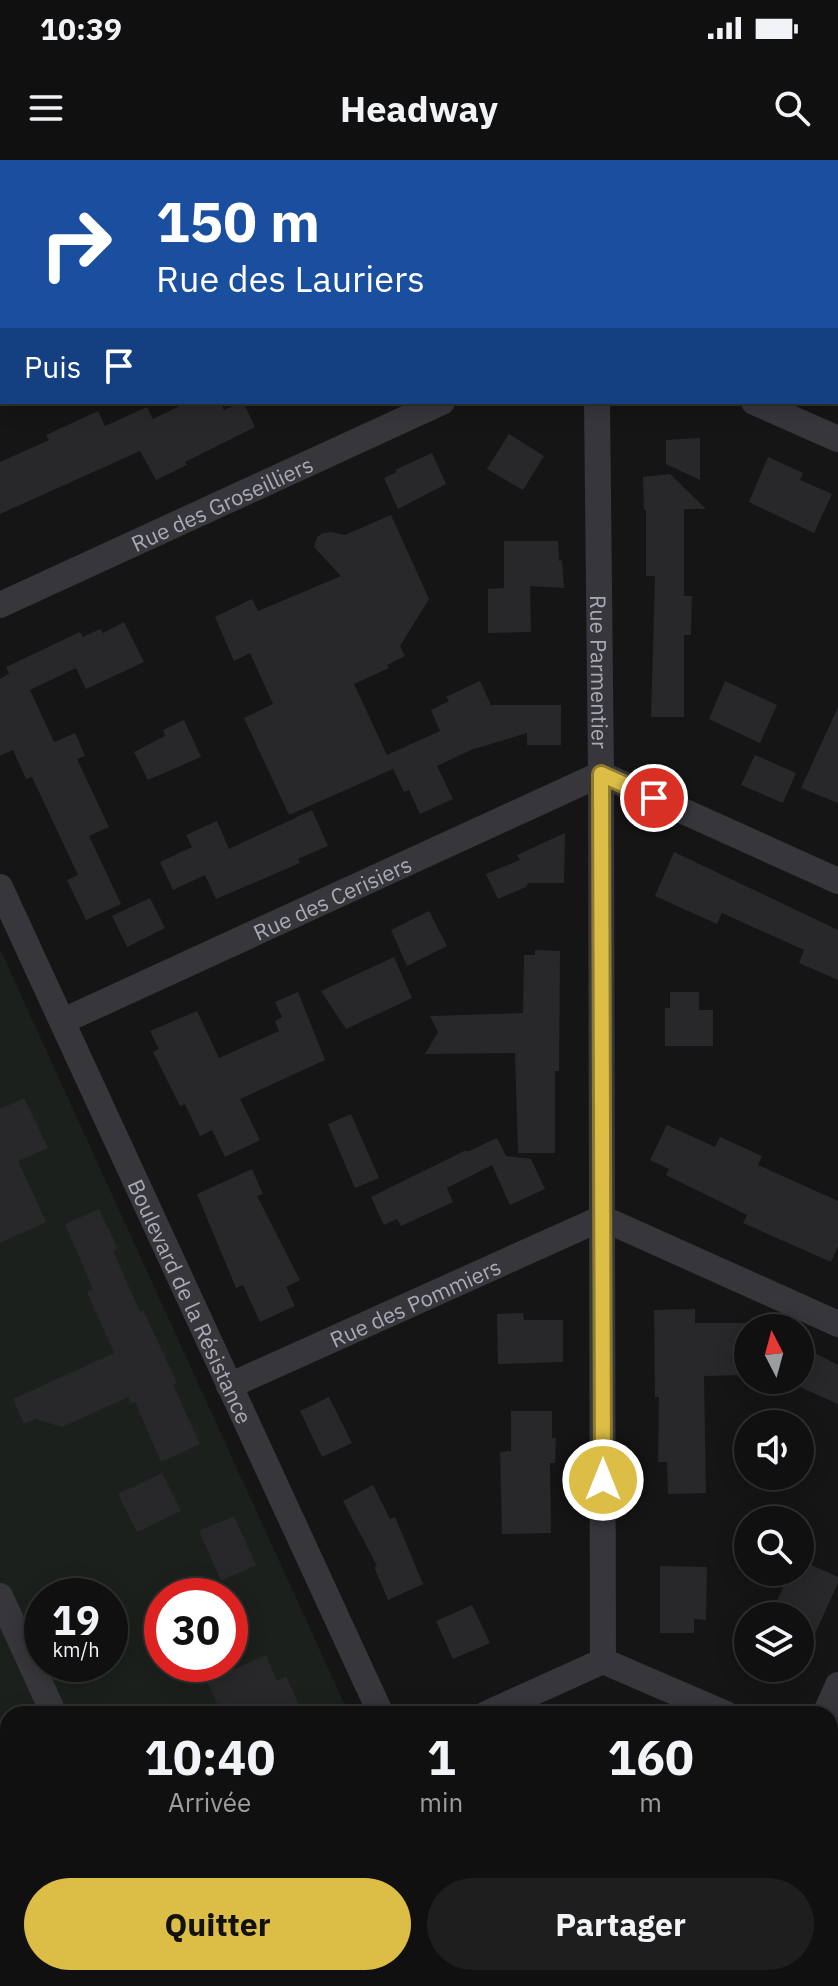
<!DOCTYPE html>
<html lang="fr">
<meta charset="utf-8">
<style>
body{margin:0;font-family:"IBM Plex Sans",sans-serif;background:#1e1e1e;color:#f1f3f6;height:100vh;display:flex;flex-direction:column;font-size:30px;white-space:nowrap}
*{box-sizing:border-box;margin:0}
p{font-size:26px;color:#9c9d9f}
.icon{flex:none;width:44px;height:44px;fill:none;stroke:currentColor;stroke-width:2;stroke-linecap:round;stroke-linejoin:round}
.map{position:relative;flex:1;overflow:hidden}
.side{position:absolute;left:0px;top:1546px;width:838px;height:280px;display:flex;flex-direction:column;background:#101010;border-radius:24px 24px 0 0;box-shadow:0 4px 20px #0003,0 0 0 2px #303030}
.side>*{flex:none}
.guide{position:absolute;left:0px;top:0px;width:838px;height:244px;box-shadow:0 4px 20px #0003,0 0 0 2px #303030;background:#1a4fa0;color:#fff;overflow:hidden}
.needle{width:52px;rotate:354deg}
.tools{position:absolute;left:734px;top:1154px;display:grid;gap:16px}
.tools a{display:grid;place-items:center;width:80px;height:80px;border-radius:50%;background:#101010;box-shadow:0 4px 20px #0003,0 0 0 2px #303030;font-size:40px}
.speed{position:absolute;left:24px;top:1418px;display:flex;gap:16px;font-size:40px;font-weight:700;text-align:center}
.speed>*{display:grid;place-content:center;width:104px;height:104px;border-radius:50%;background:#101010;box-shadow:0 4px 20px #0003,0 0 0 2px #303030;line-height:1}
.speed small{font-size:20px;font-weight:400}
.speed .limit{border:12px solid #d22;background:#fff;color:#111}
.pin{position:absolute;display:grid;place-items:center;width:68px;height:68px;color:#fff;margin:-34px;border:4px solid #fff;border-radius:50%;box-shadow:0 2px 8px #0007}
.me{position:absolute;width:88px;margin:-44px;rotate:0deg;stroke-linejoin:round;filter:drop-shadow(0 0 6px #0008)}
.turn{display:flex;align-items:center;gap:28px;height:168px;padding:0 24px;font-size:36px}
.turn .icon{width:104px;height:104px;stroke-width:2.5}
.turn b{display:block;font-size:56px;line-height:68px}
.then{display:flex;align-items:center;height:76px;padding:0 24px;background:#0003;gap:16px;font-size:30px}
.eta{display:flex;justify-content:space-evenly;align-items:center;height:136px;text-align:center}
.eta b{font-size:48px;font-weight:700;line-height:56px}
.cta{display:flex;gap:16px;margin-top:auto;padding:16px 24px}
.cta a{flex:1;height:92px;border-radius:48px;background:#dcbd46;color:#111;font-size:32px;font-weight:700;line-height:92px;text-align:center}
.cta a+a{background:#1e1e1e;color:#f1f3f6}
.status{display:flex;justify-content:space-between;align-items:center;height:56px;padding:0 40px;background:#101010;direction:ltr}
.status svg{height:22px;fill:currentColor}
header{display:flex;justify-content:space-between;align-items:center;height:104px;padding:0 24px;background:#101010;font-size:36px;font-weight:700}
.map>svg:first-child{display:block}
.green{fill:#1b201d;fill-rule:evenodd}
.building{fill:#28282a}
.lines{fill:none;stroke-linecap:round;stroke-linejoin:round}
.minor{stroke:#36363b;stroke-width:26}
.route-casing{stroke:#8f7b2e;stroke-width:20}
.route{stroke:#dcbd46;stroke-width:14}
.labels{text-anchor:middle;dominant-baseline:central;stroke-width:8;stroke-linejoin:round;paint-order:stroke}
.street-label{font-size:22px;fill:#a8aab5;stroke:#101011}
</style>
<div class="status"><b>10:39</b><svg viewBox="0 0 49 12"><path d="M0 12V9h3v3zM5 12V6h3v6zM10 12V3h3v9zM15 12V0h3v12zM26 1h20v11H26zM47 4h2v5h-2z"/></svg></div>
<header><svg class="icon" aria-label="menu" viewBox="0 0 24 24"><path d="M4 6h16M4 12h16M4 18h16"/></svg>Headway<svg class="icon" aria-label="search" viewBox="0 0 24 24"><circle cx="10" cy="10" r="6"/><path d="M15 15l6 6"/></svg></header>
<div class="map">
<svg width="838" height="1826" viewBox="0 0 838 1826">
<rect width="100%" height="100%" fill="#151516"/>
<path class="green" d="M 0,789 L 349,1554 L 8,1554 L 8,1818 L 470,1818 L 474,1826 L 0,1826 ZM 42,1436 L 110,1436 L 110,1504 L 42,1504 ZM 162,1436 L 230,1436 L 230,1504 L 162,1504 Z"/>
<path class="building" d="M 188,242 L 220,242 L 224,250 L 243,242 L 255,267 L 185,302 L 187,305 L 156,320 L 140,291 L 0,354 L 0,302 L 49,280 L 46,275 L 98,251 L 105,266 L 147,247 L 153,259 Z
M 509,274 L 544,296 L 523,330 L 487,309 Z
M 700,278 L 700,320 L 666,304 L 666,280 Z
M 432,293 L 446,324 L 398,349 L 384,318 L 397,312 L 395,310 Z
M 768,297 L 803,313 L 800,320 L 832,334 L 814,373 L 749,342 Z
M 670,314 L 706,349 L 684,349 L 684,436 L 692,436 L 691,475 L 684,475 L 684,557 L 651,557 L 655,416 L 646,416 L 646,350 L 644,350 L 643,317 Z
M 391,355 L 429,439 L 400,486 L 405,496 L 387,505 L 389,508 L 354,524 L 387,595 L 440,571 L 431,550 L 449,541 L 446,537 L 480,521 L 491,545 L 561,545 L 561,585 L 527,585 L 527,573 L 471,590 L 437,606 L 453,639 L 420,654 L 409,630 L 404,632 L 393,609 L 289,655 L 244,558 L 273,544 L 250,493 L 234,501 L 215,457 L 252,439 L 258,451 L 341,416 L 314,387 L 317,377 L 323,373 L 331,372 L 345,375 Z
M 504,381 L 558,381 L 559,401 L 562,400 L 564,428 L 530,426 L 531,472 L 488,473 L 488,429 L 504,428 Z
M 124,462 L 144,502 L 86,529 L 76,508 L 30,530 L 54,582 L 75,573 L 85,596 L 77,599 L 109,667 L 89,676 L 121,744 L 86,760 L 67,720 L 78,715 L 32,617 L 26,619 L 13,590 L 0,596 L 0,519 L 9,514 L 6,507 L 80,472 L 83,477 L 100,469 L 103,473 Z
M 725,521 L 777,545 L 760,583 L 709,559 Z
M 838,547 L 838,643 L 801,628 Z
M 184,560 L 201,597 L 148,620 L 134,592 L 165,576 L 163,570 Z
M 755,595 L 796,613 L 783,643 L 741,625 Z
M 312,650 L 328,686 L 298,699 L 300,703 L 216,739 L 205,715 L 173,730 L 160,702 L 192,687 L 186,675 L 217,661 L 229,689 Z
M 565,673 L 564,723 L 528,723 L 526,727 L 498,739 L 486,714 L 520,700 L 517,695 Z
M 674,692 L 838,770 L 838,820 L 799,803 L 804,790 L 722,753 L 717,764 L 655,736 Z
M 150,738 L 165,768 L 127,787 L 112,756 Z
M 429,751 L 447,786 L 407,806 L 391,770 Z
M 535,790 L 560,791 L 559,911 L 555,911 L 555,993 L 518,993 L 515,893 L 425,894 L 438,872 L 430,856 L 523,853 L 524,795 L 535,795 Z
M 394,797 L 412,838 L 346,869 L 321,831 Z
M 298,832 L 325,900 L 240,939 L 260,980 L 225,997 L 212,970 L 200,976 L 185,944 L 180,946 L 153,892 L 159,889 L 150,871 L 197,851 L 219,898 L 279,871 L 275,861 L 282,857 L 275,842 Z
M 670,832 L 699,832 L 699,850 L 713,850 L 713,886 L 665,886 L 665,848 L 670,848 Z
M 24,938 L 48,988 L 18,1001 L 46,1062 L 0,1083 L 0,949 Z
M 351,954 L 379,1018 L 355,1028 L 328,964 Z
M 667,965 L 715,987 L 720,977 L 762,996 L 758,1005 L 838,1041 L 838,1086 L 831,1102 L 743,1063 L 747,1055 L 666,1015 L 669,1009 L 650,1000 Z
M 497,978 L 506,996 L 531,999 L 545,1029 L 510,1045 L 492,1005 L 447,1028 L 453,1042 L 401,1066 L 397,1059 L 384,1065 L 371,1037 L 464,991 L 469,991 Z
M 252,1009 L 263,1034 L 257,1036 L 300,1120 L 286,1127 L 295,1146 L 260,1162 L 243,1125 L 236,1128 L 197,1034 Z
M 99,1049 L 118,1089 L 113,1091 L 140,1152 L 143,1150 L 177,1223 L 173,1225 L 200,1284 L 161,1302 L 135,1242 L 131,1244 L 128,1237 L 62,1267 L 35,1259 L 24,1264 L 13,1239 L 114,1193 L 87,1132 L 93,1129 L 65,1064 Z
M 695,1149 L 695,1163 L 748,1163 L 748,1215 L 704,1216 L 706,1333 L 668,1334 L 667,1302 L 658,1302 L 659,1237 L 655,1237 L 654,1150 Z
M 523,1153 L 524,1160 L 563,1160 L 563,1202 L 498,1204 L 497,1154 Z
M 813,1192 L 838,1205 L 838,1244 L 800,1227 L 800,1199 L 808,1203 Z
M 329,1237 L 352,1283 L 322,1297 L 300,1251 Z
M 511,1251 L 552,1251 L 552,1278 L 556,1278 L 555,1303 L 550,1303 L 551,1373 L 502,1374 L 500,1292 L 511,1291 Z
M 162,1313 L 181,1351 L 137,1372 L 118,1334 Z
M 373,1325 L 390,1359 L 395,1357 L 423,1424 L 388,1440 L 374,1407 L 377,1406 L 343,1341 Z
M 234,1356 L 256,1405 L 221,1421 L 199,1371 Z
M 800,1400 L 838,1417 L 838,1423 L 800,1507 L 800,1456 L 770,1456 L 790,1412 L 800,1412 Z
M 660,1406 L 707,1407 L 706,1460 L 694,1459 L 694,1473 L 660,1473 Z
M 472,1445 L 490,1483 L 453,1499 L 436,1461 Z
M 266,1495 L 277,1521 L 286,1516 L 303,1554 L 222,1554 L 207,1522 Z"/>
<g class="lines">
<g class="minor">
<path d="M 321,0 L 324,2"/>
<path d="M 591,0 L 591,2"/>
<path d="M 836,9 L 838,8"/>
<path id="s1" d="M 597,242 L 601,614 L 603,1501"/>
<path d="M 754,242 L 838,279"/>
<path id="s2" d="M 0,445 L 442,242"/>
<path id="s3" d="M 0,727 L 381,1554"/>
<path id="s4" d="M 63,861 L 601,614 L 838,721"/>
<path id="s5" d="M 229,1226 L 602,1058 L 838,1164"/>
<path d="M 0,1436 L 54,1554"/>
<path d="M 603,1501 L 726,1554"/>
<path d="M 486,1554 L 603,1501"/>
<path d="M 825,1554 L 838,1525"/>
<path d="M 0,1595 L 8,1591"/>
<path d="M 830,1599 L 838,1602"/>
<path d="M 176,1818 L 180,1826"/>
<path d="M 504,1818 L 508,1826"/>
<path d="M 706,1826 L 709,1818"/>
</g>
</g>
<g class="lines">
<defs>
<path id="route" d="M 603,1320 L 601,614 L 654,638"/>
</defs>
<use href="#route" class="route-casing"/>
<use href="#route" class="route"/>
</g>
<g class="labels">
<g class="street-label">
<text stroke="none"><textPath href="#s2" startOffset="244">Rue des Groseilliers</textPath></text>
<text stroke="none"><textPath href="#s1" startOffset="270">Rue Parmentier</textPath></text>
<text stroke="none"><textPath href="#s4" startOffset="296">Rue des Cerisiers</textPath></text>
<text stroke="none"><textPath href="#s3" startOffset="456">Boulevard de la Résistance</textPath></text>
<text stroke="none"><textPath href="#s5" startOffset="204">Rue des Pommiers</textPath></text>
</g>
</g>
</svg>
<div class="tools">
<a><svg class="needle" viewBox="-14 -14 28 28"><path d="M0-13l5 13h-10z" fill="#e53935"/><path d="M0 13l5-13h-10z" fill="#9c9d9f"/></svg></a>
<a><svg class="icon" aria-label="sound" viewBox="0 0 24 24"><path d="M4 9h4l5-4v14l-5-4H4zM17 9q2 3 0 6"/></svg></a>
<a><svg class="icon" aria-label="search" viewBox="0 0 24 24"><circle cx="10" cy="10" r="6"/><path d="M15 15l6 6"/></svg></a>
<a><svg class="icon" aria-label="layers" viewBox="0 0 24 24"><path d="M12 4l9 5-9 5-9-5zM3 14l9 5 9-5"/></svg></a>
</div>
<div class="speed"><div>19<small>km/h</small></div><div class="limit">30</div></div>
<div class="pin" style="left:654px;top:638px;background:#d93025"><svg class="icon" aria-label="arrive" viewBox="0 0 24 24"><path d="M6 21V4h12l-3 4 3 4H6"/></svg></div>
<svg class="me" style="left:603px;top:1320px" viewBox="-20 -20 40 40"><circle r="17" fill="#dcbd46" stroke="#fff" stroke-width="3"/><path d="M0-11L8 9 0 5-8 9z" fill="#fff"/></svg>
<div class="guide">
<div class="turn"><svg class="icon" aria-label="right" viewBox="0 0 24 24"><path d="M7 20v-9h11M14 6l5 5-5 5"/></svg><div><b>150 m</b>Rue des Lauriers</div></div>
<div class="then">Puis<svg class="icon" aria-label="arrive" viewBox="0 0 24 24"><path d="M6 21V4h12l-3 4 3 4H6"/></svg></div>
</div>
<section class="side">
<div class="eta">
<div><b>10:40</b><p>Arrivée</p></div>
<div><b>1</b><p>min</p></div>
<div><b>160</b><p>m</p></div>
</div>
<div class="cta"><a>Quitter</a><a>Partager</a></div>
</section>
</div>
